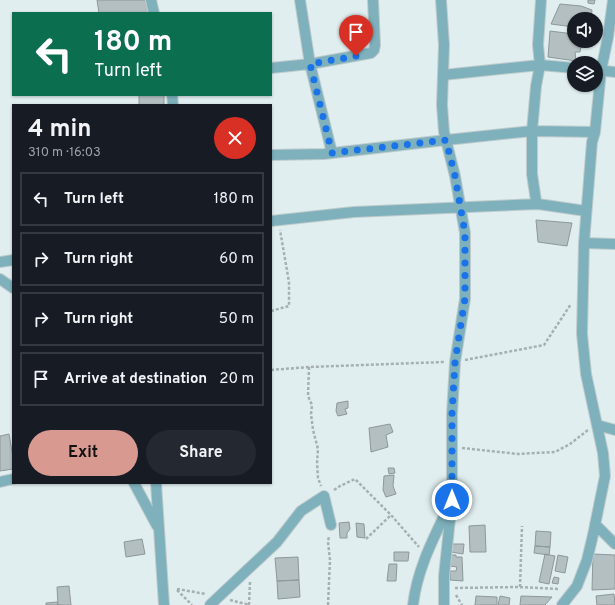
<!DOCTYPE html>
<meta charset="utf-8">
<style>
body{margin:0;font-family:Overpass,sans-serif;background:#242831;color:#f1f3f6;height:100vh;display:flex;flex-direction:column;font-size:15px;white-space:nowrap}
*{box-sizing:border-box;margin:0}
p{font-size:13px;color:#9ea1a6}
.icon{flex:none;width:22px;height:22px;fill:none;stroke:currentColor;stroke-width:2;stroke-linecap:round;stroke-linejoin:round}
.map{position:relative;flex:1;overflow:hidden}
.drawer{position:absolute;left:12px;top:104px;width:260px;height:380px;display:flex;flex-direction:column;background:#171b24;border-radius:0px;box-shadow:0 1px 3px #0004}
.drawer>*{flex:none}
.guide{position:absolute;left:12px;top:12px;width:260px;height:84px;border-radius:0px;box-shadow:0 1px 3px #0004;background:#0b6e4f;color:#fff;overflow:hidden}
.controls{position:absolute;left:567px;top:12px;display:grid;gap:8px}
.controls a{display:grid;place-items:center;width:36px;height:36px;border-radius:50%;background:#171b24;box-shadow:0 1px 3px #0004;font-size:20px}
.pin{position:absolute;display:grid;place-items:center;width:34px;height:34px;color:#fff;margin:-41px -17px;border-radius:50% 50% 50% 0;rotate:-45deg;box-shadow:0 0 4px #0007}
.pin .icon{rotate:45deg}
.me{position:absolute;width:44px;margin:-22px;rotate:0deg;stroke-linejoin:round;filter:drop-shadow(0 0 3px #0008)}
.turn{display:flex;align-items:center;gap:14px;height:84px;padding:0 16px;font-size:18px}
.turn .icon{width:52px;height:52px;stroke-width:2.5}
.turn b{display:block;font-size:28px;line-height:34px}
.round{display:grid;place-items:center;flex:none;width:42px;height:42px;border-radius:21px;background:#242831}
.head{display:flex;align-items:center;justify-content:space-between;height:68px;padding:0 16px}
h1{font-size:24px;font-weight:700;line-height:30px}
.primary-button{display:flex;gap:8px;margin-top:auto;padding:8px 16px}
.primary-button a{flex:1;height:46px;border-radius:24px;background:#d89a90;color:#111;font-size:16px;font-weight:700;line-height:46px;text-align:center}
.primary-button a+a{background:#242831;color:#f1f3f6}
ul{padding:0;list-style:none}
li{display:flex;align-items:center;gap:12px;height:54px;margin:0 8px 6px;padding:0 8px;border:2px solid #363941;border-radius:0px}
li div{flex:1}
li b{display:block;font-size:15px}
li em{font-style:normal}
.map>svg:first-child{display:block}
.building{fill:#b3bfc1;stroke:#8d989b}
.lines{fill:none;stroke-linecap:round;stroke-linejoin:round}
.street-casing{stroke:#bfcbcd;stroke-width:12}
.path{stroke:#a6b0b1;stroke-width:2.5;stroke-dasharray:3 2;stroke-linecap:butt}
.street{stroke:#7eb1bc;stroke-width:10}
.route{stroke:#1a73e8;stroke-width:7;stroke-dasharray:0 12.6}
</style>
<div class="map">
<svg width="615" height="605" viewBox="0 0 615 605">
<rect width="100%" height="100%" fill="#e1eef0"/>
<path class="building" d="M 97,0 L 148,0 L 150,13 L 99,13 Z
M 588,0 L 595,0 L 594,4 L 588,3 Z
M 560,4 L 581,6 L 592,10 L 591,19 L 574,19 L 574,27 L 551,24 Z
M 550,31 L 574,34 L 574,41 L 582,41 L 580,52 L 575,52 L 576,61 L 548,57 Z
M 139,95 L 164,95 L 164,105 L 139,105 Z
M 536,220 L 572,223 L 567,246 L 538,242 Z
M 348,401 L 348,408 L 345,409 L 347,414 L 338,416 L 336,411 L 337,403 Z
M 390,424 L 393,432 L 386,435 L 388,447 L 371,452 L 369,428 Z
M 9,434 L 13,457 L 13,469 L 0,471 L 0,436 Z
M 388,468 L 394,468 L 395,473 L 389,474 Z
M 394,475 L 393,486 L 396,494 L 386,497 L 383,490 L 384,476 Z
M 349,522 L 350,529 L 347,533 L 347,538 L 340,538 L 339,523 Z
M 356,523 L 364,524 L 365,538 L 357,537 Z
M 485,525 L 486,552 L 470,552 L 469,526 Z
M 536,531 L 551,532 L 550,547 L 535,546 Z
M 142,539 L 145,554 L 126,557 L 124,542 Z
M 451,544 L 464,544 L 463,554 L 451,552 Z
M 535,546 L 550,547 L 549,555 L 534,553 Z
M 394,552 L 409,552 L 408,561 L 394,561 Z
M 545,554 L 555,556 L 549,584 L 539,582 Z
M 593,554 L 615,555 L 615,589 L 592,590 Z
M 450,555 L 456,555 L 456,557 L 462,557 L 463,581 L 450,580 L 450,571 L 456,571 L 457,567 L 450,566 Z
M 558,555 L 568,557 L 565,573 L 555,571 Z
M 298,557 L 299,580 L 277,581 L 275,558 Z
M 389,564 L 397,564 L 396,581 L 387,581 Z
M 554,577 L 559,578 L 558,584 L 552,583 Z
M 299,580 L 300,597 L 278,599 L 277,581 Z
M 69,586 L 71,605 L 58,605 L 57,587 Z
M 614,594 L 615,605 L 597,605 L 596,596 Z
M 476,596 L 497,597 L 497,605 L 475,605 Z
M 500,596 L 510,598 L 509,605 L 498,605 Z
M 521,596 L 552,597 L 545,605 L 520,605 Z
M 57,602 L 58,605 L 46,605 L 46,603 Z"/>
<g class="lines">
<defs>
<path id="street" d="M 151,0 L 154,13
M 300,0 L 310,64 L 332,153
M 441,0 L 444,45 L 442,105 L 444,132 L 455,176 L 465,233 L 465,299 L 455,362 L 452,414 L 452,500 L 444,576 L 444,605
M 271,68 L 310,64 L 371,53 L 374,50 L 375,45 L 373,0
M 596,70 L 615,72
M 443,75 L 540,65 L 574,68
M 172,95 L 173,105
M 271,155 L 324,154 L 446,140 L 532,131 L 595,132
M 538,204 L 536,201 L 532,174 L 532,131 L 536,86 L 540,65 L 538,45 L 541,0
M 271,221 L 354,212 L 538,204 L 586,211
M 584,243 L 615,244
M 0,262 L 13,260
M 0,279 L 13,288
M 597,425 L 615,430
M 0,482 L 13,479
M 134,483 L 157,526
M 156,483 L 164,605
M 595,524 L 615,544
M 210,605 L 245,572 L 277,542 L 301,511 L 324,496 L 331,525
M 413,605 C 417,570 433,539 448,508
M 562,605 L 577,586 L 587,560 L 593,535 L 605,476 L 603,453 L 586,374 L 582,334 L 584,243 L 592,142 L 595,132 L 601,71 L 608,37 L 613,0"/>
</defs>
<use href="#street" class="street-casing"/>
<path class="path" d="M 271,311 L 289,306 L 289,282 L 280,230
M 465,360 L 544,345 L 571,304
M 309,367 L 308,396 L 312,405 L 311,414 L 313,430 L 318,449 L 317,463 L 318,478 L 321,486
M 271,370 L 309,367 L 444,362
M 462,448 L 518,454 L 555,452 L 570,444 L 588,430
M 334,490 L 340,486 L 355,479 L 391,515 L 419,547
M 366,539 L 391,515
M 520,587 L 522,526
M 455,588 L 517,587 L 560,589
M 177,589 L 206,594
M 177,590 L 192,605
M 456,595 L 462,605
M 230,600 L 249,605
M 249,605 L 250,582
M 328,605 L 330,560 L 328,542 L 329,536"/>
<use href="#street" class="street"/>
</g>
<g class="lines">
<path class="route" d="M 356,56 L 310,64 L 332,153 L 446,140 L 455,176 L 465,233 L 465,298 L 455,362 L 452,414 L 452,500"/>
</g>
</svg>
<div class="controls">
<a><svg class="icon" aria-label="sound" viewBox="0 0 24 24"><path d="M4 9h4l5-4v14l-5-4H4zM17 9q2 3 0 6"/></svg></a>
<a><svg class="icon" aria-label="layers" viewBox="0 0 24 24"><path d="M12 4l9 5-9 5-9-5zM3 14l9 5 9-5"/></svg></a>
</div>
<div class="pin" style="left:356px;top:56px;background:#d93025"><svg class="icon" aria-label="arrive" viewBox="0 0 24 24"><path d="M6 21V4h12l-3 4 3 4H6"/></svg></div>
<svg class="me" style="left:452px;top:500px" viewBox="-20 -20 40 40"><circle r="17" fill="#1a73e8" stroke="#fff" stroke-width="3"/><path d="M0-11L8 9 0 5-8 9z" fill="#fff"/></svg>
<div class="guide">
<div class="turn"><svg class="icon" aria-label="left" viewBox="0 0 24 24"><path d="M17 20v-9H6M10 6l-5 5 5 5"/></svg><div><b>180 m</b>Turn left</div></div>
</div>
<section class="drawer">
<div class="head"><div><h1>4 min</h1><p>310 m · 16:03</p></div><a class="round" style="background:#d93025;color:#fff"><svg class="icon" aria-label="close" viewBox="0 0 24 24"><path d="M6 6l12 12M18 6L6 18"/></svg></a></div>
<ul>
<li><svg class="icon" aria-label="left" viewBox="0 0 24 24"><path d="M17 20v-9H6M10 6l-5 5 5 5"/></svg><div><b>Turn left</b></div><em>180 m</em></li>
<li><svg class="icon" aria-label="right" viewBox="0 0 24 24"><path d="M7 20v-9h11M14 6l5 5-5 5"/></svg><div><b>Turn right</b></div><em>60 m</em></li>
<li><svg class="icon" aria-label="right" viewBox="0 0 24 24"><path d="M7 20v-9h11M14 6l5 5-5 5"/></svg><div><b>Turn right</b></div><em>50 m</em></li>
<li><svg class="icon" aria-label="arrive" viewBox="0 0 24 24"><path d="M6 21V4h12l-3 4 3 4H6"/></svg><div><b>Arrive at destination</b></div><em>20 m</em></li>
</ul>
<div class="primary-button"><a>Exit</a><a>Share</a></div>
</section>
</div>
